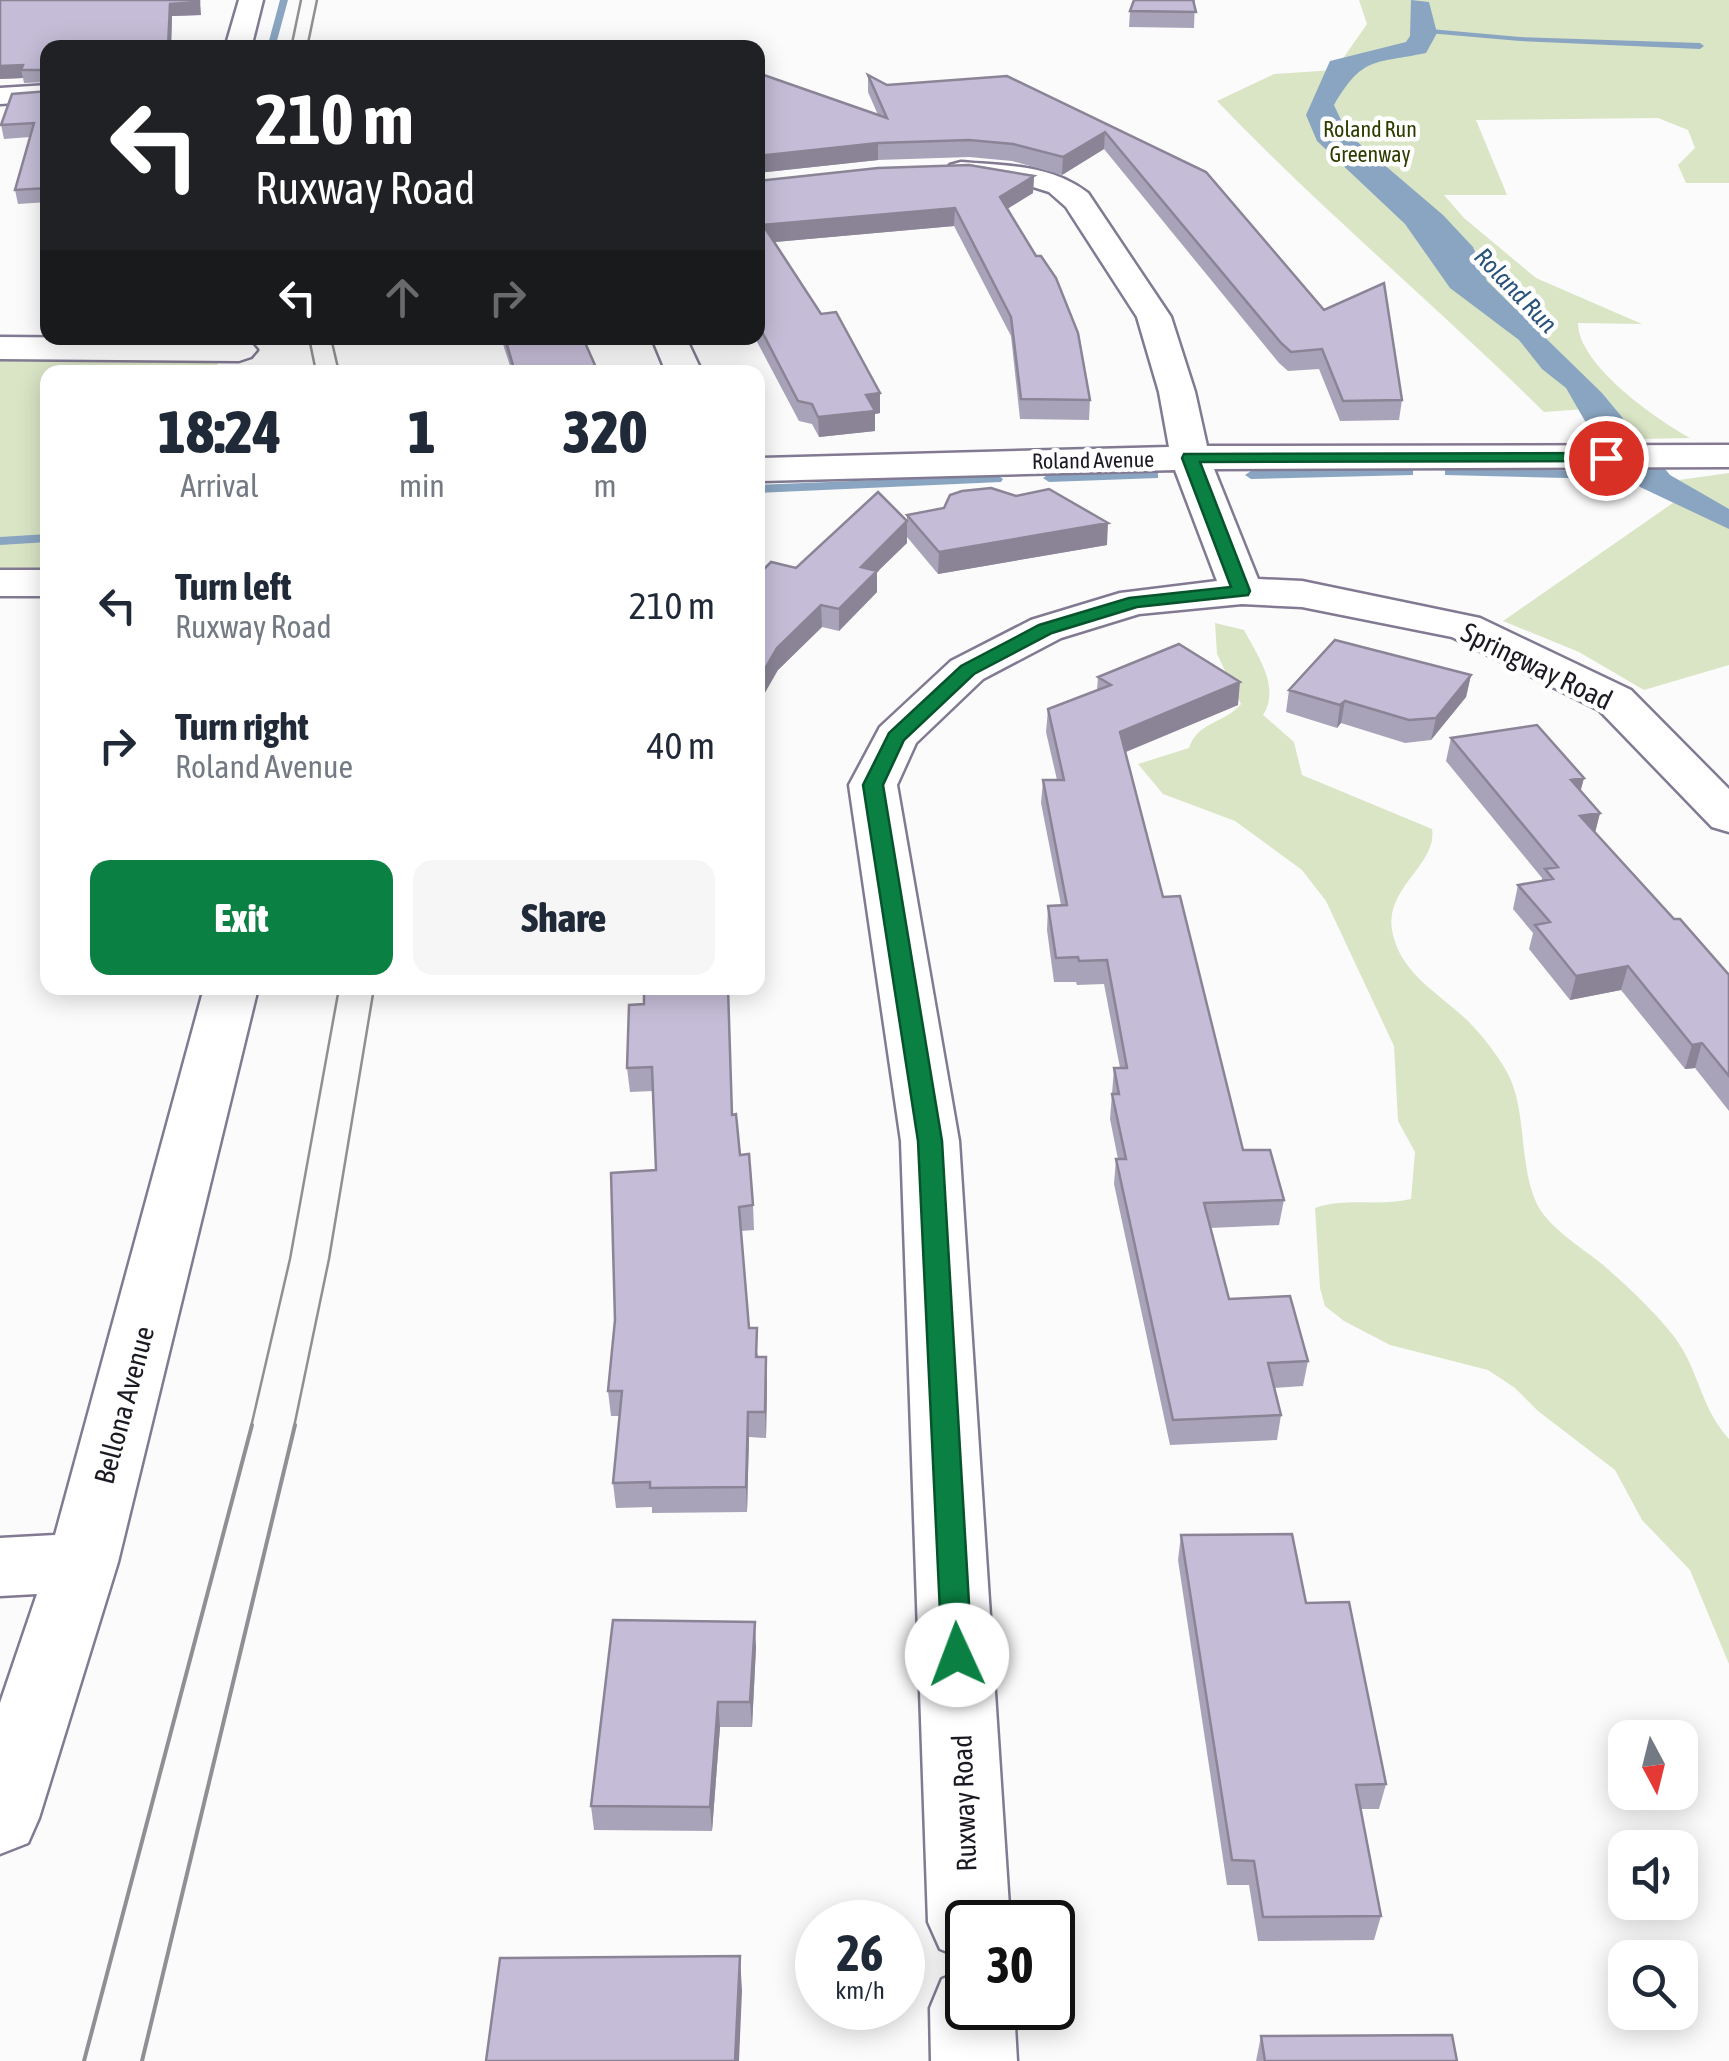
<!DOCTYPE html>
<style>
body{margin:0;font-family:"Asap Condensed",sans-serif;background:#f6f6f7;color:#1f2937;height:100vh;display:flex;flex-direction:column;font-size:38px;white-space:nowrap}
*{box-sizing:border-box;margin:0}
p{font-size:32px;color:#747a83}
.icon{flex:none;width:55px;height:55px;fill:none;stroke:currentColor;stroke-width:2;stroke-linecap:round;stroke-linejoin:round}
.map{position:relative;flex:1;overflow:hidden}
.side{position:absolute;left:40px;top:365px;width:725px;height:630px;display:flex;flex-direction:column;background:#fff;border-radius:20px;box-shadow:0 5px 25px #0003}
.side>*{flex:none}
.hud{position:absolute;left:40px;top:40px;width:725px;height:305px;border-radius:20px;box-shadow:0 5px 25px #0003;background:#202124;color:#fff;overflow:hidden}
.needle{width:65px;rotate:173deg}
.controls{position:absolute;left:1608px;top:1720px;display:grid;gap:20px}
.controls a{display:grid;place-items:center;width:90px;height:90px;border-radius:20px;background:#fff;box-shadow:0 5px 25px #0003;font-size:50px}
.speed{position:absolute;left:795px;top:1900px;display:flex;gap:20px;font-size:50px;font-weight:700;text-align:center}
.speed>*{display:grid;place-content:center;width:130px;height:130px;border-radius:50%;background:#fff;box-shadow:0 5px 25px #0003;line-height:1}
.speed small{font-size:25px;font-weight:400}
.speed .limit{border:5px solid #111;border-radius:15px;background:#fff;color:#111}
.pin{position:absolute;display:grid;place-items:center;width:85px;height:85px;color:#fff;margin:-42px;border:5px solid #fff;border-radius:50%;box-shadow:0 2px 10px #0007}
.me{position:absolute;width:110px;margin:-55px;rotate:358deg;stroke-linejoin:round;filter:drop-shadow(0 0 8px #0008)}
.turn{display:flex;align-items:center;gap:35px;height:210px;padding:0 50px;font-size:45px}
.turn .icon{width:130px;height:130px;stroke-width:2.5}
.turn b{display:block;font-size:70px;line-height:85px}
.lanes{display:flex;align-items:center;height:95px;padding:0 50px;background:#0003;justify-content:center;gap:50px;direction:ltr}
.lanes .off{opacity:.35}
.eta{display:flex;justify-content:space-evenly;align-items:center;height:170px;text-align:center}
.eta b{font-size:60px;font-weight:800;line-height:70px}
.action{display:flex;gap:20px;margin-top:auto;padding:20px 50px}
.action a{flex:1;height:115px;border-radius:20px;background:#0b8043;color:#fff;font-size:40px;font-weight:800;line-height:115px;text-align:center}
.action a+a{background:#f6f6f7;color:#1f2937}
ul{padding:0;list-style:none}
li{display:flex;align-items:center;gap:30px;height:140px;padding:0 50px}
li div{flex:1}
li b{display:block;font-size:38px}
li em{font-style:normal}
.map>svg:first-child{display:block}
.green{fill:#dae5c6}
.water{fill:#8aa5c1}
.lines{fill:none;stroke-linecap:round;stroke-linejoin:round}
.stream{fill:#8aa5c1;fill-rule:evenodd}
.minor-casing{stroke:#827a92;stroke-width:5}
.minor{fill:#fff;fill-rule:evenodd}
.tram-far1{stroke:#918f94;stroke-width:2.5}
.tram{stroke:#918f94;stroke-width:4}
.wall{fill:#a9a3b9}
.shaded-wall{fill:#8a8496}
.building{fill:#c5bdd7;stroke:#8a8496;stroke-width:2.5}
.route{fill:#0b8043;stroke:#07532c;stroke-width:2.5}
.labels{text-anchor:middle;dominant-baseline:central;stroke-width:9;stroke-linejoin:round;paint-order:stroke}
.far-park-label{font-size:22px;fill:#2f3c00;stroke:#fff}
.far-street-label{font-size:22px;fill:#1d1923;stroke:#fff}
.far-water-label{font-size:25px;font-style:italic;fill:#2a537b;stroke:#fff}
.street-label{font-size:28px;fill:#1d1923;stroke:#fff}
</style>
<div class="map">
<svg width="1729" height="2061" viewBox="0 0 1729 2061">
<rect width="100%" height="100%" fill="#fbfbfb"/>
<path class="green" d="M 1359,0 L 1729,0 L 1729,183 L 1686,183 L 1678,165 L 1695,148 L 1688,130 L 1658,118 L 1476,120 L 1507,195 L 1444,195 L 1464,218 L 1536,278 L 1642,324 L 1578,323 C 1578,365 1656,419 1690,438 L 1640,439 L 1613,407 L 1544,412 C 1437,306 1321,210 1217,101 L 1274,74 L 1335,70 L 1367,24 Z
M 0,357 L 216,357 L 219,372 L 48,372 L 47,571 L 0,570 Z
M 1729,473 L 1729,665 L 1644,690 L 1579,652 L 1503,621 L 1693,489 L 1679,480 Z
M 1215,623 L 1244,630 C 1257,655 1281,687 1263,715 L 1294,742 L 1302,775 L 1432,829 C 1438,864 1385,887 1392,930 C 1399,973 1440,994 1468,1021 C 1482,1035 1500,1058 1509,1076 C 1527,1114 1519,1164 1536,1202 C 1547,1227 1581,1247 1602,1264 C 1627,1286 1651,1308 1672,1334 C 1699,1367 1699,1406 1729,1439 L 1729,1664 L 1690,1570 L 1642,1520 L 1615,1470 L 1538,1411 L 1515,1388 L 1488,1370 L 1390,1345 L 1344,1321 L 1325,1306 L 1320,1288 L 1315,1208 C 1346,1197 1378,1207 1411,1199 L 1415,1152 L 1398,1121 L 1394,1046 L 1326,901 L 1302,870 L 1235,821 L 1163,794 L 1138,764 L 1189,748 C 1197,722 1225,723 1241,704 L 1217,654 Z"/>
<path class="water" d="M 1411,0 L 1429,2 L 1437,33 L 1426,53 C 1373,64 1363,56 1334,105 L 1347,133 L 1443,215 L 1473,247 L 1487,281 L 1602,393 L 1670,475 L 1729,509 L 1729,529 L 1640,487 L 1585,421 L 1566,388 L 1542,369 L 1519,340 L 1450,288 L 1405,224 L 1317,141 L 1306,115 L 1330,61 L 1406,42 L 1410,36 Z"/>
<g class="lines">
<path class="stream" d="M 280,0 L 288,0 L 275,48 L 267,48 Z
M 1419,28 L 1520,37 L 1700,43 L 1704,46 L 1700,49 L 1520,41 L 1416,32 Z
M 1409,468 L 1413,469 L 1413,475 L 1251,479 L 1245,475 L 1251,471 Z
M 1449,468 L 1651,472 L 1657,476 L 1651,480 L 1445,475 L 1445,469 Z
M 1154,471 L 1158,472 L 1158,478 L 1049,482 L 1043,478 L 1049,474 Z
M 997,475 L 1003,479 L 1001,482 L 758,493 L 758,485 Z
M 48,534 L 48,542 L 0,545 L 0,537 Z"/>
<defs>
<path id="minor" d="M 239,0 L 263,0 L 251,48 L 225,48 Z
M 48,85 L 48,101 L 0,104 L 0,88 Z
M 961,162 C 1006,166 1051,164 1088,193 L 1171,317 L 1195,392 L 1207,446 L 1729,445 L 1729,467 L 1214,469 L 1258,579 L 1302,581 L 1480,618 L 1631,690 L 1729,789 L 1729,832 L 1712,827 L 1599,710 L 1452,637 L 1302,607 L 1242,604 L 1139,614 L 1061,638 L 983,679 L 916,743 L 897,785 L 959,1141 L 1010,1922 L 968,1922 L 968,1960 L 940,1949 L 928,1922 L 901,1141 L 849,785 L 880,727 L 951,661 L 1031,620 L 1120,593 L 1217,581 L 1175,470 L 758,481 L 758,458 L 1169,447 L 1159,392 L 1137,317 L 1066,207 L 1049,192 L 1030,186 L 950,177 L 946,171 L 950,165 Z
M 0,337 L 239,339 L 251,343 L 257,350 L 251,357 L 239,361 L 0,359 Z
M 652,338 L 686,338 L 702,372 L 666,372 Z
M 0,570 L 48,570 L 48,596 L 0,596 Z
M 204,988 L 258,988 L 118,1562 L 39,1818 L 28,1843 L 0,1854 L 0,1703 L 37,1594 L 0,1596 L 0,1538 L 55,1535 Z
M 968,1969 L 968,2008 L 1014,2008 L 1017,2061 L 931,2061 L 930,2008 L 942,1979 Z"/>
</defs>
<use href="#minor" class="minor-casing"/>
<use href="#minor" class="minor"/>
<path class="tram-far1" d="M 291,48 L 301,0
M 307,48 L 317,0
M 309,338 L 316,372
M 331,338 L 339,372
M 251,1427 L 290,1259 L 339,988
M 294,1427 L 329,1259 L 374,988"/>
<path class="tram" d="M 84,2061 L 252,1425
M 142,2061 L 295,1425"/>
</g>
<path class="wall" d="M 0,0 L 201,15 L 172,16 L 171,48 L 48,48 L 48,82 L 24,83 L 23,78 L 0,79 Z
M 1134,0 L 1195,0 L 1194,28 L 1129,27 L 1130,11 Z
M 868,75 L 887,85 L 1007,76 L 1206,172 L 1402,400 L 1399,420 L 1340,421 L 1319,369 L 1288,371 L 1279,363 L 1104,149 L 1062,175 L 1012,161 L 969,157 L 878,160 L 758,173 L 878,115 L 868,92 Z
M 48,91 L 48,202 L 18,204 L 15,190 L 30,137 L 4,139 L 1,125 Z
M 1034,176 L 1033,193 L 1007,209 L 1090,400 L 1089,420 L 1020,419 L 1011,336 L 954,226 L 774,242 L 821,314 L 880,393 L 880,413 L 875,414 L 875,431 L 819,437 L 812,424 L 799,421 L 755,338 L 758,338 L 758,181 Z
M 501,338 L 583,338 L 598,372 L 512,372 Z
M 907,515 L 1107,545 L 938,574 L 907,537 L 907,543 L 877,572 L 877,592 L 839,631 L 822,627 L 778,670 L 796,568 L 907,521 Z
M 1471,675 L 1466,697 L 1431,740 L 1405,743 L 1341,723 L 1337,728 L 1286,712 L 1289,690 Z
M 1098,677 L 1238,705 L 1126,752 L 1163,897 L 1243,1150 L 1284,1200 L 1279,1225 L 1210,1228 L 1229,1299 L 1308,1361 L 1303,1386 L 1274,1388 L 1281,1415 L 1277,1440 L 1170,1445 L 1114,1184 L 1116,1159 L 1118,1159 L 1110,1119 L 1114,1068 L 1120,1068 L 1104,984 L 1077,985 L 1076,982 L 1054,982 L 1047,930 L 1048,906 L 1061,905 L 1041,803 L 1043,780 L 1057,780 L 1046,732 L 1048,709 L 1097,690 Z
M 1451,738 L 1584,778 L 1580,791 L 1600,813 L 1595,832 L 1674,919 L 1729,975 L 1729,1111 L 1695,1068 L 1685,1069 L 1621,990 L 1570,1000 L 1529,949 L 1533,933 L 1513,909 L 1518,885 L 1542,881 L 1542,878 L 1446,761 Z
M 644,1004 L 732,1115 L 753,1205 L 754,1230 L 741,1231 L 749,1328 L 767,1382 L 766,1438 L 749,1437 L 747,1512 L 652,1513 L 652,1507 L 616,1508 L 613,1483 L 620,1416 L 611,1416 L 608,1391 L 656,1170 L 653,1091 L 630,1092 L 627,1068 Z
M 1181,1535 L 1386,1784 L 1379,1809 L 1361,1809 L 1381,1916 L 1374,1940 L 1258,1941 L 1249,1885 L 1227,1885 L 1178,1560 Z
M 756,1647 L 752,1727 L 720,1727 L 712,1831 L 594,1830 L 591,1806 Z
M 1261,2036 L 1457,2061 L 1256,2061 Z"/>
<path class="shaded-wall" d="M 200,0 L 201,15 L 172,16 L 171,48 L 168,48 L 170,4 Z
M 23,65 L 21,70 L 23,78 L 0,79 L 0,66 Z
M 1105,132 L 1104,149 L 1062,175 L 1063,157 Z
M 878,143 L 878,160 L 758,173 L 758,156 Z
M 1034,176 L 1033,193 L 999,214 L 1000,197 Z
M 955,208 L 954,226 L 764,243 L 763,225 Z
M 880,393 L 880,413 L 875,414 L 875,431 L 819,437 L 818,417 L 866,395 Z
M 907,521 L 907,543 L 877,572 L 877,592 L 839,631 L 839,609 L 861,567 Z
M 1108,523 L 1107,545 L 938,574 L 939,552 Z
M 821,605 L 822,627 L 778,670 L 758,705 L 758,681 L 777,648 Z
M 1471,675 L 1466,697 L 1431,740 L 1436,718 Z
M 1240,682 L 1238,705 L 1118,755 L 1120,732 Z
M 1345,701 L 1341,723 L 1337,728 L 1340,705 Z
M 1584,778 L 1578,801 L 1571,780 Z
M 1600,813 L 1594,837 L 1580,816 Z
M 1628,966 L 1621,990 L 1570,1000 L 1576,976 Z
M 1702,1043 L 1695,1068 L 1685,1069 L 1692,1045 Z
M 766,1357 L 767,1382 L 766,1438 L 765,1412 Z
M 748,1412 L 749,1437 L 747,1512 L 746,1487 Z
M 755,1622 L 756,1647 L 752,1727 L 750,1702 Z
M 718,1702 L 720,1727 L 712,1831 L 710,1807 Z
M 740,1956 L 742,1991 L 739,2061 L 735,2061 Z"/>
<path class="building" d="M 0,0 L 199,0 L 199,2 L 170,4 L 168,48 L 48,48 L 48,70 L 21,70 L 23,65 L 0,66 Z
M 1134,0 L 1193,0 L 1196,12 L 1130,11 Z
M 758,73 L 887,118 L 868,75 L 887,85 L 1007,76 L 1206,172 L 1324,310 L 1384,283 L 1402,400 L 1343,401 L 1322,349 L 1291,352 L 1281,343 L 1105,132 L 1063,157 L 1013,144 L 969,140 L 878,143 L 758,156 Z
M 48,91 L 48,188 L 15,190 L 34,123 L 1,125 L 12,94 Z
M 969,165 L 1034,176 L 1000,197 L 1036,256 L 1041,256 L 1056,278 L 1078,333 L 1090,400 L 1021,399 L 1011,317 L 955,208 L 763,225 L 821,314 L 836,312 L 880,393 L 866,395 L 875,411 L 818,417 L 812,404 L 798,401 L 758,324 L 758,181 L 878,168 Z
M 505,338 L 583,338 L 598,372 L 515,372 Z
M 991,488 L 1016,496 L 1049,489 L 1108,523 L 939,552 L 907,515 L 944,508 L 950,495 L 962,491 Z
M 878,492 L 907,521 L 861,567 L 877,571 L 839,609 L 821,605 L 777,648 L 758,681 L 758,575 L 771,562 L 796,568 Z
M 1335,640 L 1471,675 L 1436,718 L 1409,720 L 1345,701 L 1340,705 L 1289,690 Z
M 1179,644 L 1240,682 L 1120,732 L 1163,897 L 1180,896 L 1243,1150 L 1270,1150 L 1284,1200 L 1204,1203 L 1229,1299 L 1290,1296 L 1308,1361 L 1268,1363 L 1281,1415 L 1173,1420 L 1116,1159 L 1126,1159 L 1112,1094 L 1119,1094 L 1114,1068 L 1127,1068 L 1107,960 L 1079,961 L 1078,957 L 1056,958 L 1048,906 L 1067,905 L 1043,780 L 1064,780 L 1048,709 L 1111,685 L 1098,677 Z
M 1537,725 L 1584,778 L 1571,780 L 1600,813 L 1580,816 L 1674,919 L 1680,919 L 1729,975 L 1729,1076 L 1702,1043 L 1692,1045 L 1628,966 L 1576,976 L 1535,925 L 1550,922 L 1518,885 L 1553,879 L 1545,869 L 1558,867 L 1451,738 Z
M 644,988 L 728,988 L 732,1115 L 736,1114 L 740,1155 L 749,1154 L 753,1205 L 739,1207 L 749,1328 L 757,1328 L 756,1357 L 766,1357 L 765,1412 L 748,1412 L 746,1487 L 650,1488 L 650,1482 L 613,1483 L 622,1391 L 608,1391 L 615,1320 L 611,1173 L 656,1170 L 652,1067 L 627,1068 L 629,1005 L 644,1004 Z
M 1292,1534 L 1306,1603 L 1349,1602 L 1386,1784 L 1356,1785 L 1381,1916 L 1263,1917 L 1254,1861 L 1232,1860 L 1181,1535 Z
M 613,1620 L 755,1622 L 750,1702 L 718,1702 L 710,1807 L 591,1806 Z
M 740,1956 L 735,2061 L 486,2061 L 500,1958 Z
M 1452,2035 L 1457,2061 L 1265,2061 L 1261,2036 Z"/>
<path class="route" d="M 1606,453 L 1612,454 L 1612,461 L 1200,462 L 1250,591 L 1248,595 L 1137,607 L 1052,633 L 974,674 L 904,740 L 883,785 L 942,1141 L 972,1655 L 968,1664 L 957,1668 L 947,1664 L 942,1655 L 918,1141 L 863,785 L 889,733 L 961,666 L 1039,625 L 1129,598 L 1231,587 L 1182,458 L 1184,454 Z"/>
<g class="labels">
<g class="far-park-label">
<text x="1370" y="129">Roland Run<tspan x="1370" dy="25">Greenway</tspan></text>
</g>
<g class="far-street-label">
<text transform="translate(1093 460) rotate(-1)">Roland Avenue</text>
</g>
<g class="far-water-label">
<text transform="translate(1516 290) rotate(46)">Roland Run</text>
</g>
<g class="street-label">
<text transform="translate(1537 666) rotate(26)">Springway Road</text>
<text transform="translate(124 1405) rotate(-75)">Bellona Avenue</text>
<text transform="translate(964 1803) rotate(-92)">Ruxway Road</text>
</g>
</g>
</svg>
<div class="controls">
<a><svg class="needle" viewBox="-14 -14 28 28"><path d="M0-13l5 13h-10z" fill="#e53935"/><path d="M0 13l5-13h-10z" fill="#747a83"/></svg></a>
<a><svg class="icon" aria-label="sound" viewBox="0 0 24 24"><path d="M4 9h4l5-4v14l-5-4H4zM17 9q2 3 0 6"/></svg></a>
<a><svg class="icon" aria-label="search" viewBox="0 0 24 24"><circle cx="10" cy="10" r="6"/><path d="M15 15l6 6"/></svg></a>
</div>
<div class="speed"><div>26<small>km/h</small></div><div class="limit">30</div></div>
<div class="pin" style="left:1606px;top:458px;background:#d93025"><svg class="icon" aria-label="arrive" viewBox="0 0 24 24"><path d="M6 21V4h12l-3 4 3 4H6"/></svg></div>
<svg class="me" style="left:957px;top:1655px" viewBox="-20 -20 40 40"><circle r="19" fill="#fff"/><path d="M0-13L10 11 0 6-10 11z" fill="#0b8043"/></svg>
<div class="hud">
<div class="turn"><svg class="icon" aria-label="left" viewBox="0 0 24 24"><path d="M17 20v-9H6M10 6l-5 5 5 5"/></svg><div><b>210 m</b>Ruxway Road</div></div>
<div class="lanes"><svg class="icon" aria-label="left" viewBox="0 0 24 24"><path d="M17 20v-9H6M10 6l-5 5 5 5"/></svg><svg class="icon off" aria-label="ahead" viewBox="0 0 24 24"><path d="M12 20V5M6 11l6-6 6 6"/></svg><svg class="icon off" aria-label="right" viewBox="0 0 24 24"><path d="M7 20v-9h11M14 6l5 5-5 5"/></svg></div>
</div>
<section class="side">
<div class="eta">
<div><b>18:24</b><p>Arrival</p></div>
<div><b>1</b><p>min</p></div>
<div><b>320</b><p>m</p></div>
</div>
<ul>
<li><svg class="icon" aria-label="left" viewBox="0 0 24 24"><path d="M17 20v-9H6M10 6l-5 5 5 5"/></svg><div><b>Turn left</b><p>Ruxway Road</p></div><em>210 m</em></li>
<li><svg class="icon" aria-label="right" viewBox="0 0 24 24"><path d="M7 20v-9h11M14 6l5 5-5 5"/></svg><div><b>Turn right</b><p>Roland Avenue</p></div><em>40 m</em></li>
</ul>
<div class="action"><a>Exit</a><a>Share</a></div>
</section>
</div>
